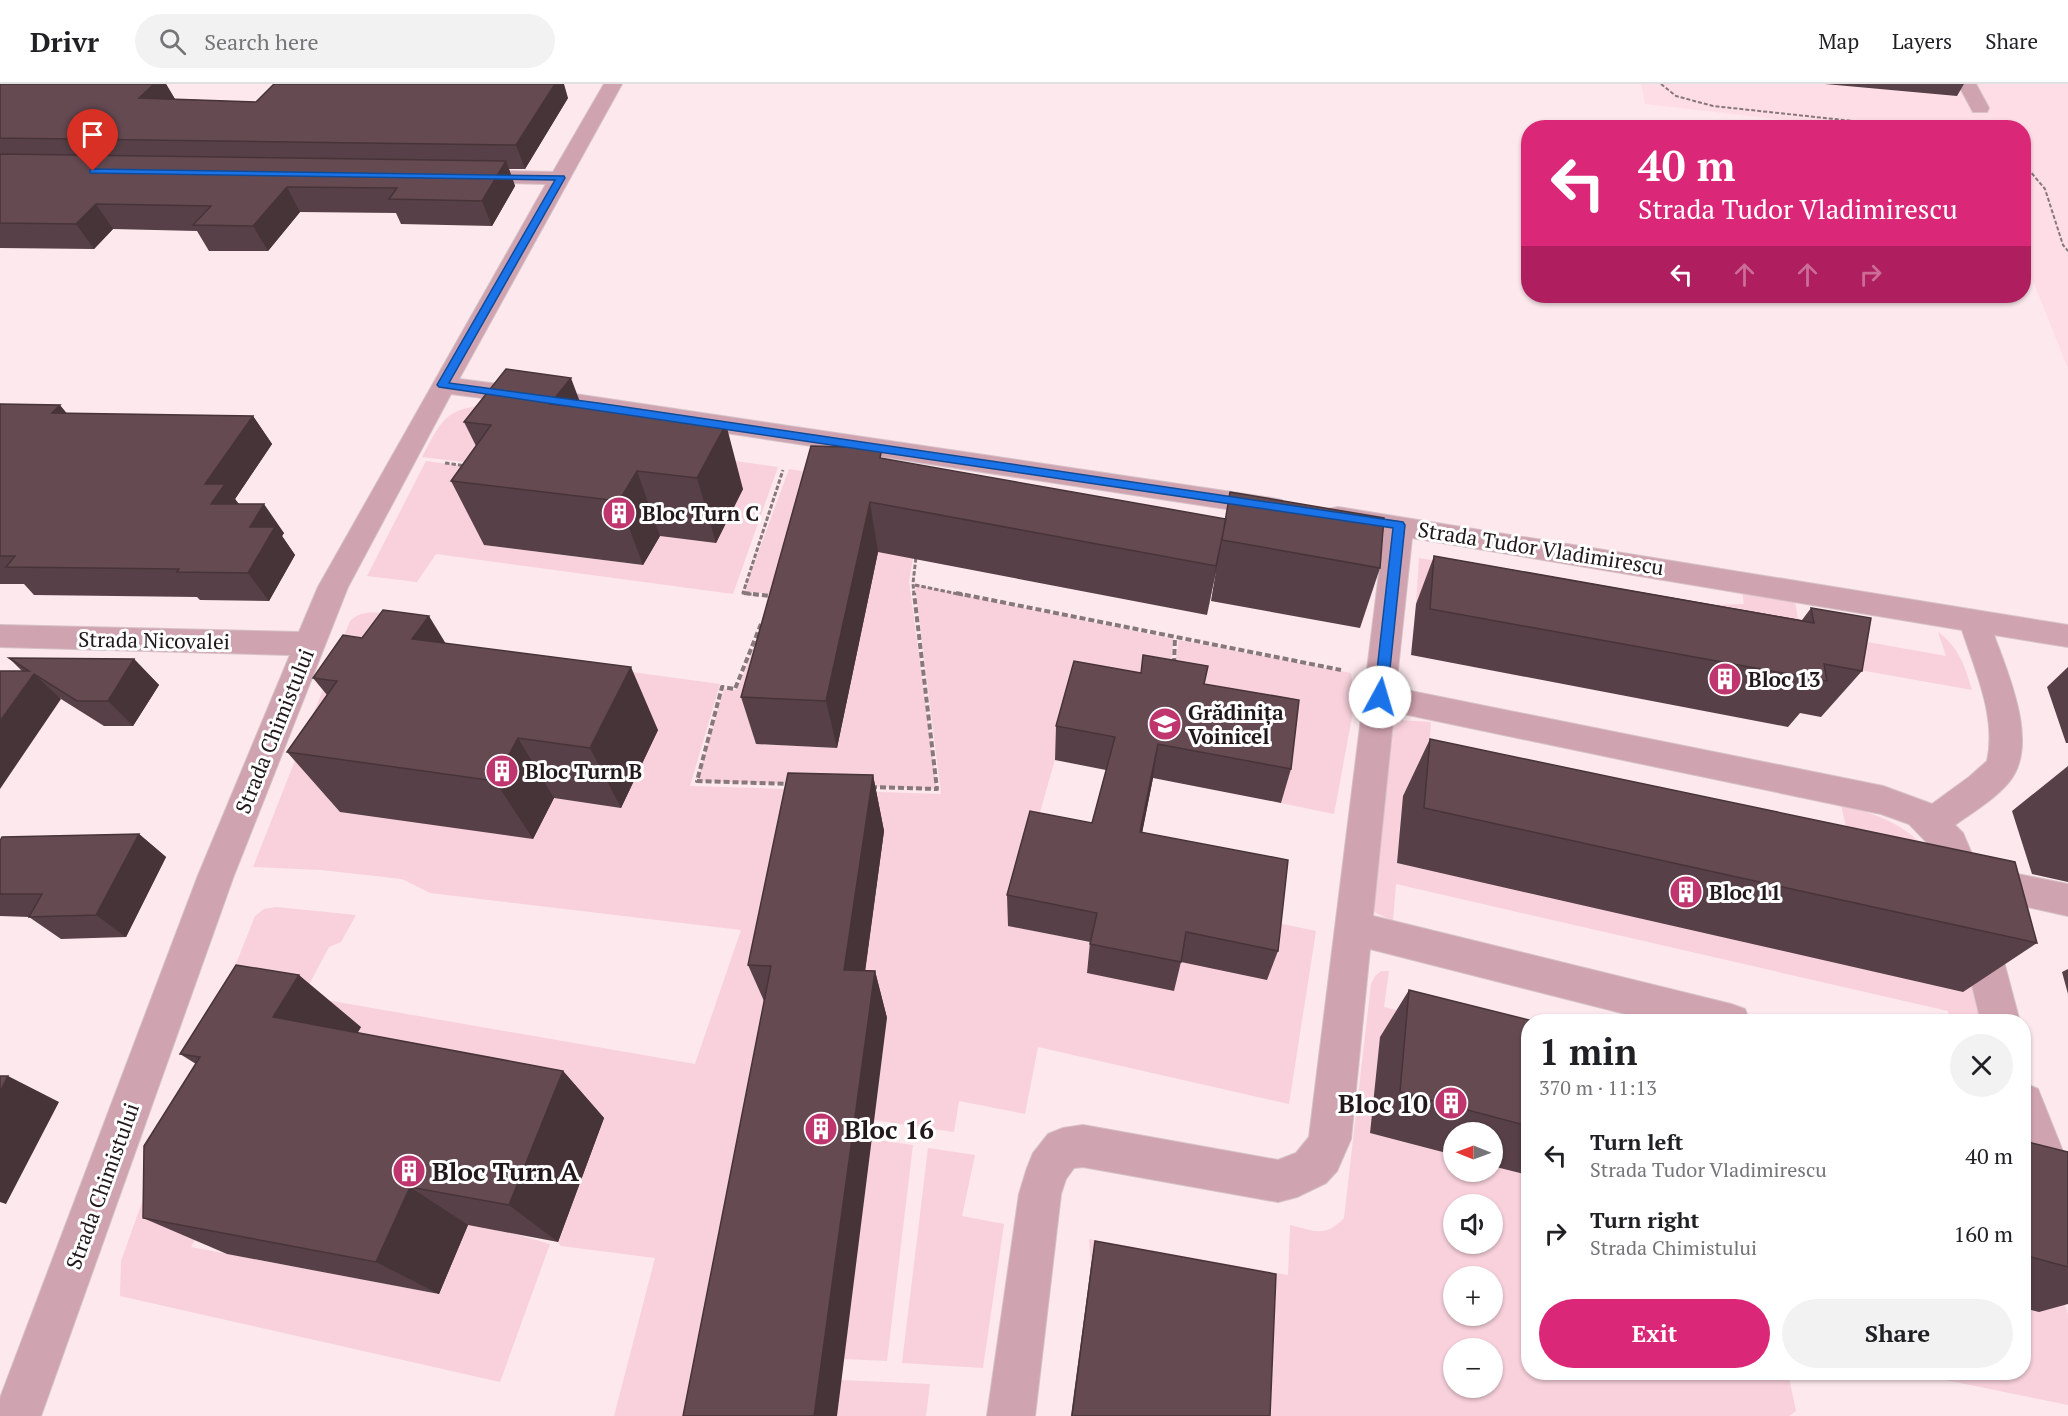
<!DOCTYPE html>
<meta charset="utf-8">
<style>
body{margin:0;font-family:"PT Serif",serif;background:#f2f2f2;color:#202124;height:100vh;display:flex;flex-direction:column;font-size:22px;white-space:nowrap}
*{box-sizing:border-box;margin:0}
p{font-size:20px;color:#757577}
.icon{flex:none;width:33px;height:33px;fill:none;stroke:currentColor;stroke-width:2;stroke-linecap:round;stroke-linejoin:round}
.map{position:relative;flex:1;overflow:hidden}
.sheet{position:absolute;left:1521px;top:930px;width:510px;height:366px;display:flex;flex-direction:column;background:#fff;border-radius:24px;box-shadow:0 2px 4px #0004}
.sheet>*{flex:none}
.hud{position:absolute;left:1521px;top:36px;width:510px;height:183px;border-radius:24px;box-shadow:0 2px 4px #0004;background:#db2777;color:#fff;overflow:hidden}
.needle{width:39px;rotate:271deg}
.fabs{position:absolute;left:1443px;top:1038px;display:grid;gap:12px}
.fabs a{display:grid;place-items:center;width:60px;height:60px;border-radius:50%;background:#fff;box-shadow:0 2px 4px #0004;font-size:30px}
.pin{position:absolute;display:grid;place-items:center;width:51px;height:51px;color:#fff;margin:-62px -26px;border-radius:50% 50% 50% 0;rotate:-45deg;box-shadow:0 0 6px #0007}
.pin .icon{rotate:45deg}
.me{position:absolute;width:66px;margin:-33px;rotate:6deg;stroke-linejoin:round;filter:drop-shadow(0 0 4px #0008)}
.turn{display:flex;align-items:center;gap:21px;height:126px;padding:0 18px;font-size:27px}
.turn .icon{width:78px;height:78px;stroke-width:2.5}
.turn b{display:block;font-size:42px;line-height:51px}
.lanes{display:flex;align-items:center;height:57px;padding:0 18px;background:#0003;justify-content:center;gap:30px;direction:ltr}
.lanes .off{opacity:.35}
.round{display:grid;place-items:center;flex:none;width:63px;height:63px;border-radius:32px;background:#f2f2f2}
.headline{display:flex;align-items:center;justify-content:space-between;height:102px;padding:0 18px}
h1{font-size:36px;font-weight:800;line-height:45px}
.cta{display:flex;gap:12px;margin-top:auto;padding:12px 18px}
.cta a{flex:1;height:69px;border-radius:36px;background:#db2777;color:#fff;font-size:24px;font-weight:800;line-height:69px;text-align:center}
.cta a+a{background:#f2f2f2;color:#202124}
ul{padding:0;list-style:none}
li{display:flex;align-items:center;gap:18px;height:78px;padding:0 18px}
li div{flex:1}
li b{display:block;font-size:22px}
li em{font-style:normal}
header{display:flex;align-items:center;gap:36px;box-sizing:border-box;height:84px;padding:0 30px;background:#fff;border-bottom:2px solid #e0e0e0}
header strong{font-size:28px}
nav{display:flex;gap:33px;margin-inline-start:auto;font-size:21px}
.search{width:420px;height:54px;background:#f2f2f2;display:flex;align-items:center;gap:15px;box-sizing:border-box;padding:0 21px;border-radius:33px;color:#757577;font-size:22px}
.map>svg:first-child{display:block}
.built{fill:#fedde6}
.green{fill:#f8d1dc;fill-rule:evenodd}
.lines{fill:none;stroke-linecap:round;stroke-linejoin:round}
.minor-casing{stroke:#d5c2c7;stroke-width:2}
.path-far2{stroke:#87787c;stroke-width:2;stroke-dasharray:4 2;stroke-linecap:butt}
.path-far1{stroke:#87787c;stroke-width:3;stroke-dasharray:4.5 2;stroke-linecap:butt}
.path{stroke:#87787c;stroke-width:4;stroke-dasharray:6 3;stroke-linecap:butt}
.minor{fill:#d0a3b0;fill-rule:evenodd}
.wall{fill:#574047}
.shaded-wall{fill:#473439}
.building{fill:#654a52;stroke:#473439;stroke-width:1.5}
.route{fill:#1a73e8;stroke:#114b97;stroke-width:1.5}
.labels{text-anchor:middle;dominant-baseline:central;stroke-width:6;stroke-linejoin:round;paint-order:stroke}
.poi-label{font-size:21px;font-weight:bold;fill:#22171a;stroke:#fff;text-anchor:start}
.street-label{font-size:21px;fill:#22171a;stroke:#fff}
.near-poi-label{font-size:26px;font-weight:bold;fill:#22171a;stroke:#fff;text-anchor:start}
</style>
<header>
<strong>Drivr</strong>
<div class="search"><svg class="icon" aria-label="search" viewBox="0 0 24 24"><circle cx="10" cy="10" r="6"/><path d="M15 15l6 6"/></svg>Search here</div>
<nav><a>Map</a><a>Layers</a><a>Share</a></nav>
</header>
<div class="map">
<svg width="2068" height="1332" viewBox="0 0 2068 1332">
<rect width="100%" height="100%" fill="#fce8ed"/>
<path class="built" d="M 1641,0 L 2068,0 L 2068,285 L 2024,174 L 2024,44 L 1844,43 L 1645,20 Z"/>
<path class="green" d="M 479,322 L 488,381 L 422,373 C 438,344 442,326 479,322 Z
M 595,358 L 778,383 L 733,510 L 436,470 L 417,498 L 367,492 L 426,377 L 491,386 L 485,461 L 643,481 Z
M 789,385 L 925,407 L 909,497 L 937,705 L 697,697 L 724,605 L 737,606 L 775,511 L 744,507 ZM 888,415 L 837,664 L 756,660 Z
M 1419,474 L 1712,521 L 1744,520 L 1742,508 L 1795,517 L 1800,546 L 1946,572 L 1938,548 C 1959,563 1965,583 1972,606 L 1775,571 L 1416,520 Z
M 915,501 L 1173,555 L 1170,598 L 1172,598 L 1179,556 L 1351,589 L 1355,617 L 1334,730 L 1281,719 L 1073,612 L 1008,841 L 1179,878 L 1273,838 L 1316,847 L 1289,1020 L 1038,963 L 1025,1030 L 959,1017 L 954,1048 L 874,1036 L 887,935 L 718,1332 L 614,1332 L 655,1174 L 561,1162 L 558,1158 L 604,1034 L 316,1021 L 360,943 L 272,1021 L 191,1163 L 439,1210 L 468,1141 L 512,1149 L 550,1160 L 500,1298 L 120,1212 L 121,1177 L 150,1096 L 255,832 L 264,825 L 276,823 L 356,831 L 341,858 L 329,863 L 303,912 L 695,980 L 741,846 L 430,809 L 402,795 L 321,786 L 253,783 L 350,537 C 362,525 377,529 394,530 L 380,554 L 720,600 L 690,702 L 941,710 Z
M 1398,636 L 1431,638 L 1429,664 L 1768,862 L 1962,908 L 1848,751 L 1841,721 C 1889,733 1919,746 1943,791 L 1981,937 L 1950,937 L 1948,927 L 1396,800 L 1393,837 L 1376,829 L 1368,821 L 1390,639 Z
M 1381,887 L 1389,887 L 1384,923 L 1528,959 L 1381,953 L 1370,1048 L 1453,1071 L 1454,1088 L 1492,1088 L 1493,1082 L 1528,1091 L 1528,1288 L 1788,1289 L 1796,1327 L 1789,1332 L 1253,1332 L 1091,1182 L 1089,1155 L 1288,1191 L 1290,1141 C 1315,1147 1325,1154 1344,1134 L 1371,900 L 1375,892 ZM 1454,1120 L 1492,1120 L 1492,1160 L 1454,1160 ZM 1454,1192 L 1492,1192 L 1492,1232 L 1454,1232 ZM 1454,1264 L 1492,1264 L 1492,1304 L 1454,1304 Z
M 871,1055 L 913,1061 L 887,1277 L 844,1275 Z
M 928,1064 L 975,1071 L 962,1132 L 1004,1140 L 983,1284 L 902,1279 Z
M 2024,1094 L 2068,1230 L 2068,1321 L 1911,1289 L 2024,1288 Z
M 841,1296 L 930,1300 L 926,1332 L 837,1332 Z"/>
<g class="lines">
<defs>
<path id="minor" d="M 604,0 L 622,0 L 459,295 L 575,310 L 1272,414 L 1282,416 L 1286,423 L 1282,430 L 1272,432 L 575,326 L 451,310 L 348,503 L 233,794 L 41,1332 L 0,1332 L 0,1314 L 197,794 L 290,571 L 0,563 L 0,541 L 299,548 L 318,503 L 546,100 L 467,98 L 460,96 L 457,92 L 460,88 L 467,86 L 553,88 Z
M 1958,0 L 1976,0 L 1989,24 L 1987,28 L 1973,28 Z
M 1338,423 L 2068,541 L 2068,563 L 1994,551 C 2008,590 2040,661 2009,698 C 1995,715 1973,728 1955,741 L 1963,749 L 1977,782 L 2068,800 L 2068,832 L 1987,814 L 2020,938 L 1981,938 L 1946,794 L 1937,769 L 1909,740 L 1881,730 L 1394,628 L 1373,832 L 1731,920 L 1745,925 L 1750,938 L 1657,938 L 1370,865 L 1351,1055 L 1337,1087 L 1326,1099 L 1297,1113 L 1278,1118 L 1083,1083 L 1074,1084 L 1066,1095 L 1061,1110 L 1035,1332 L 987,1332 L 1019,1110 L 1027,1084 L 1033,1069 L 1048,1050 L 1063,1044 L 1083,1041 L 1278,1076 L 1296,1069 L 1309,1053 L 1384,449 L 1328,439 L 1324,432 L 1328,425 ZM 1412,454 L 1962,546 C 1975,586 1997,634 1987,677 L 1969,693 L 1932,720 L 1883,702 L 1396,604 Z
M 2024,999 L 2038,1005 L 2068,1080 L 2068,1158 L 2053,1151 L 2024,1073 Z"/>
</defs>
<use href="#minor" class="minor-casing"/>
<path class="path-far2" d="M 1661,0 L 1676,12 L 1713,22 L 1918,44
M 2024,80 L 2045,105 L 2063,161 L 2068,167"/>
<path class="path-far1" d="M 445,379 L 467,382
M 915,501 L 963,511
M 758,511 L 743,509 L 783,386
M 914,511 L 913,499 L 916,473"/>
<path class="path" d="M 744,509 L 771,512
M 956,509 L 1341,586
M 761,540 L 735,605 L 722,603 L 697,697 L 791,700
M 1174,580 L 1175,553
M 871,703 L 937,705 L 914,509"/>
<use href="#minor" class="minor"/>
</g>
<path class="wall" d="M 0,0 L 166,0 L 175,15 L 256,18 L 568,14 L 525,85 L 509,85 L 515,102 L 492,142 L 401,140 L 396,129 L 300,128 L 268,167 L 209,167 L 197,147 L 113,145 L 94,165 L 0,164 Z
M 1825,0 L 1964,0 L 1957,12 Z
M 0,320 L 67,330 L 253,332 L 272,360 L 235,415 L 239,420 L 284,449 L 282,452 L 295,471 L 269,517 L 200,516 L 197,513 L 34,511 L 24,500 L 0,500 Z
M 582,324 L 743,405 L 716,459 L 660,452 L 643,481 L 484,461 L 451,397 L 476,362 L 464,338 Z
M 883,374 L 1380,484 L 1360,544 L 1211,517 L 1216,486 L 1207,531 L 878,468 L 837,664 L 756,660 L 741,613 Z
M 1434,472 L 1802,536 L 1811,524 L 1862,587 L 1821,633 L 1800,629 L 1788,643 L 1411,571 L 1416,520 Z
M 362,554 L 445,559 L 658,646 L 621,724 L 554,714 L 533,755 L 340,728 L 287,668 L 327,611 L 313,594 Z
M 9,574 L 134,575 L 159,601 L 133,642 L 104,642 L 61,615 L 22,587 Z
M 2068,583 L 2068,659 L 2066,659 L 2047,603 Z
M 1204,600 L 1291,685 L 1281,719 L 1153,694 L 1142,748 L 1278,867 L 1267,896 L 1181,878 L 1174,907 L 1087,889 L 1090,858 L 1008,842 L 1007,811 L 1092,739 L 1106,686 L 1055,676 L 1056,642 Z
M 1430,655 L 2037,859 L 1963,908 L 1397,779 L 1403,712 Z
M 2068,682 L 2068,798 L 2032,790 L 2012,727 Z
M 873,691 L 884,747 L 865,886 L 875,887 L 887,934 L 764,917 L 748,881 Z
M 139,750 L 166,773 L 126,853 L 61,855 L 29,833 L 0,832 L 0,757 Z
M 2068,885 L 2068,910 L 2062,888 Z
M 1409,906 L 1528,938 L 1528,1091 L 1492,1082 L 1492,1048 L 1454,1048 L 1454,1071 L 1370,1049 L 1380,953 Z
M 361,943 L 357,949 L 563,987 L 604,1034 L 558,1158 L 468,1141 L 439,1210 L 227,1170 L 143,1134 L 196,980 L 180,970 Z
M 2024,1057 L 2068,1068 L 2068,1220 L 2039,1228 L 2024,1224 Z
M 1095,1157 L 1270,1332 L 1071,1332 L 1091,1182 Z"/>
<path class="shaded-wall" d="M 154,0 L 166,0 L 176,17 L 139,14 Z
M 555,0 L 564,0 L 568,14 L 525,85 L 516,61 Z
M 506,77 L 515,102 L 492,142 L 482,117 Z
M 287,103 L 300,128 L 268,167 L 253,142 Z
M 96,120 L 113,145 L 94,165 L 76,140 Z
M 571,294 L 595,358 L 550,320 Z
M 60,321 L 83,349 L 52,329 Z
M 253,332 L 272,360 L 235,415 L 245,429 L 211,420 L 205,400 Z
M 726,340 L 743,405 L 716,459 L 697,394 Z
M 637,387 L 660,452 L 643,481 L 619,417 Z
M 870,418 L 878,468 L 837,664 L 826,617 Z
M 264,420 L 284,449 L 282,452 L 295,471 L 269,517 L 248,489 L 250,443 Z
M 1226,435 L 1216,486 L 1207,531 L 1216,482 Z
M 429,532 L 468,596 L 412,555 Z
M 134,575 L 159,601 L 133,642 L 108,617 Z
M 631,583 L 658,646 L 621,724 L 590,664 Z
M 34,590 L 61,615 L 0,705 L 0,637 Z
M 518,654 L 554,714 L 533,755 L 495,697 Z
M 1158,660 L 1153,694 L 1136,780 L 1140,748 Z
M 873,691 L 884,747 L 859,933 L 844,886 Z
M 139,750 L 166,773 L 126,853 L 96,831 Z
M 875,887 L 887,934 L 837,1332 L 814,1332 Z
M 299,891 L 361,943 L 338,983 L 273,933 Z
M 563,987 L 604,1034 L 558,1158 L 509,1121 Z
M 8,992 L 59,1018 L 6,1120 L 0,1118 L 0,1008 Z
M 410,1103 L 468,1141 L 439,1210 L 376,1178 Z"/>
<path class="building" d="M 0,0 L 154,0 L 139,14 L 256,18 L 274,0 L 555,0 L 516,61 L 0,54 Z
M 0,70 L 506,77 L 482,117 L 389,115 L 397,104 L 287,103 L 253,142 L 193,141 L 211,122 L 96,120 L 76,140 L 0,139 Z
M 506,285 L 571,294 L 550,320 L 726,340 L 697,394 L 637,387 L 619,417 L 451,397 L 491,341 L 464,338 Z
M 0,320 L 60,321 L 52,329 L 253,332 L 205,400 L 225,400 L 211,420 L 264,420 L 250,443 L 275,443 L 248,489 L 177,488 L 179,485 L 6,483 L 15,472 L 0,472 Z
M 811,362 L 882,364 L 880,374 L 1226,435 L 1216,482 L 870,418 L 826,617 L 741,613 Z
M 1230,408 L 1384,434 L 1380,484 L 1222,456 Z
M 1434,472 L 1814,539 L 1811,524 L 1871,534 L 1862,587 L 1824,580 L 1827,597 L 1430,525 Z
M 383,526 L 429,532 L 412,555 L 631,583 L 590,664 L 518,654 L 495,697 L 287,668 L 337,597 L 313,594 L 343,551 L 362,554 Z
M 1143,571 L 1208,582 L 1204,600 L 1299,616 L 1291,685 L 1158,660 L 1140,748 L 1288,776 L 1278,867 L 1186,848 L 1181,878 L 1090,860 L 1097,829 L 1007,811 L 1030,727 L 1092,739 L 1115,653 L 1056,642 L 1074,577 L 1141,589 Z
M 9,574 L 134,575 L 108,617 L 77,617 L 34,590 L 0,637 L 0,587 L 29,587 Z
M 1430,655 L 2015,778 L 2037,859 L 1424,724 Z
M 788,689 L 873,691 L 844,886 L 875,887 L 814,1332 L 683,1332 L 771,882 L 748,881 Z
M 139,750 L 96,831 L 29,833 L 42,810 L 0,810 L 0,757 L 2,753 Z
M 236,881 L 299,891 L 273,933 L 563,987 L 509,1121 L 410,1103 L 376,1178 L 143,1134 L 144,1062 L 200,973 L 180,970 Z
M 1409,906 L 1537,938 L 1528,938 L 1528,1042 L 1400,1008 Z
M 0,992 L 8,992 L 0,1008 Z
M 2024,1057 L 2068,1068 L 2068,1183 L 2024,1171 Z
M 1095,1157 L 1276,1190 L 1270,1332 L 1072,1332 Z"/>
<path class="route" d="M 93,85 L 564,92 L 565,94 L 449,299 L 598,319 L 1403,438 L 1405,441 L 1387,613 L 1380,618 L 1374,613 L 1393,444 L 439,303 L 437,301 L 555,96 L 90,89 L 90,86 Z"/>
<defs>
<symbol id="building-disc" viewBox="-11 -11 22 22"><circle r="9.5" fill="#bf356e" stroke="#fff"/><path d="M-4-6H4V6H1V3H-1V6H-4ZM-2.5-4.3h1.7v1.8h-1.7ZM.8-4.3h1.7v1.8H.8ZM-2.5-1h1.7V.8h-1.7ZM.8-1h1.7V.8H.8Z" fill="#fff"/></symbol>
<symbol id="school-disc" viewBox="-11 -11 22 22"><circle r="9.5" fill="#bf356e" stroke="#fff"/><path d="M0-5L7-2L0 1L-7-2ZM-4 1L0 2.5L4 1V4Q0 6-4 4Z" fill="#fff"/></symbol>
</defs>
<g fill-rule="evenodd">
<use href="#building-disc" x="600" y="410" width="38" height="38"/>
<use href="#building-disc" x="1706" y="576" width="38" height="38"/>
<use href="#school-disc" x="1146" y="621" width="38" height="38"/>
<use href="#building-disc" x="483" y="668" width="38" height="38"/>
<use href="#building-disc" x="1667" y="789" width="38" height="38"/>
<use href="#building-disc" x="1432" y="1000" width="38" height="38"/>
<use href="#building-disc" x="802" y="1026" width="38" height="38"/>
<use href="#building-disc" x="390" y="1068" width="38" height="38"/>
</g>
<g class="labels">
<g class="poi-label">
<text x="642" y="429">Bloc Turn C</text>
<text x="1748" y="595">Bloc 13</text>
<text x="1188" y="628">Grădinița<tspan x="1188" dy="24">Voinicel</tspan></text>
<text x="525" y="687">Bloc Turn B</text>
<text x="1709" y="808">Bloc 11</text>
</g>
<g class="street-label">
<text transform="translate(1541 464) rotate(9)">Strada Tudor Vladimirescu</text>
<text transform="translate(154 556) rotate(1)">Strada Nicovalei</text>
<text transform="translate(274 647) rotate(-68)">Strada Chimistului</text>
<text transform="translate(102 1102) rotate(-70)">Strada Chimistului</text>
</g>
<g class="near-poi-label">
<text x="1428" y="1019" text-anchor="end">Bloc 10</text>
<text x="844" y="1045">Bloc 16</text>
<text x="432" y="1087">Bloc Turn A</text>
</g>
</g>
</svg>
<div class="fabs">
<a><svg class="needle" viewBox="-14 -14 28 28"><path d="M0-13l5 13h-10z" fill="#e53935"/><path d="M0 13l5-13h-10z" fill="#757577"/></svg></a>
<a><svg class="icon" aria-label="sound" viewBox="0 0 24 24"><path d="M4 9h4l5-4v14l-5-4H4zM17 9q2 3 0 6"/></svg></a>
<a>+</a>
<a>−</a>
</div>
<div class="pin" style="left:93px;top:87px;background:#d93025"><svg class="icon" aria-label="arrive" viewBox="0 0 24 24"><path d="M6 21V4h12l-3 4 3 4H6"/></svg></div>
<svg class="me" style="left:1380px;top:613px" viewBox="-20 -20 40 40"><circle r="19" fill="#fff"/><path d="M0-13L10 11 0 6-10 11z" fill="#1a73e8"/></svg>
<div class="hud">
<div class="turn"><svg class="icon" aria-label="left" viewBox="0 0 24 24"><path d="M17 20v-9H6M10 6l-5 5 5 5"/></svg><div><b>40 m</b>Strada Tudor Vladimirescu</div></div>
<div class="lanes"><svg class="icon" aria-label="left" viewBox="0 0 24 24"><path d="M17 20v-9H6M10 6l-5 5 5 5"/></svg><svg class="icon off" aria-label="ahead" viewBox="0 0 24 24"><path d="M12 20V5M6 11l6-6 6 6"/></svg><svg class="icon off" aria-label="ahead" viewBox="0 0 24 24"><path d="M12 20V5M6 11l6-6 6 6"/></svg><svg class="icon off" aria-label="right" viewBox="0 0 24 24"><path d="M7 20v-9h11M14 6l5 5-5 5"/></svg></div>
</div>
<section class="sheet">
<div class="headline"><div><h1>1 min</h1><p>370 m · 11:13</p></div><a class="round"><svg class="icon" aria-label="close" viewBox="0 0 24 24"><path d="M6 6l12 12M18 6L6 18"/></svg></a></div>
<ul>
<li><svg class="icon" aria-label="left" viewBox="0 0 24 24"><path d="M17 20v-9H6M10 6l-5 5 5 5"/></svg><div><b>Turn left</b><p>Strada Tudor Vladimirescu</p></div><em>40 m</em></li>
<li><svg class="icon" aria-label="right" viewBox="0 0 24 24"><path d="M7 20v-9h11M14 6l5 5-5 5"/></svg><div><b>Turn right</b><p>Strada Chimistului</p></div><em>160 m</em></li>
</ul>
<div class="cta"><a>Exit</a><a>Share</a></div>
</section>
</div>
